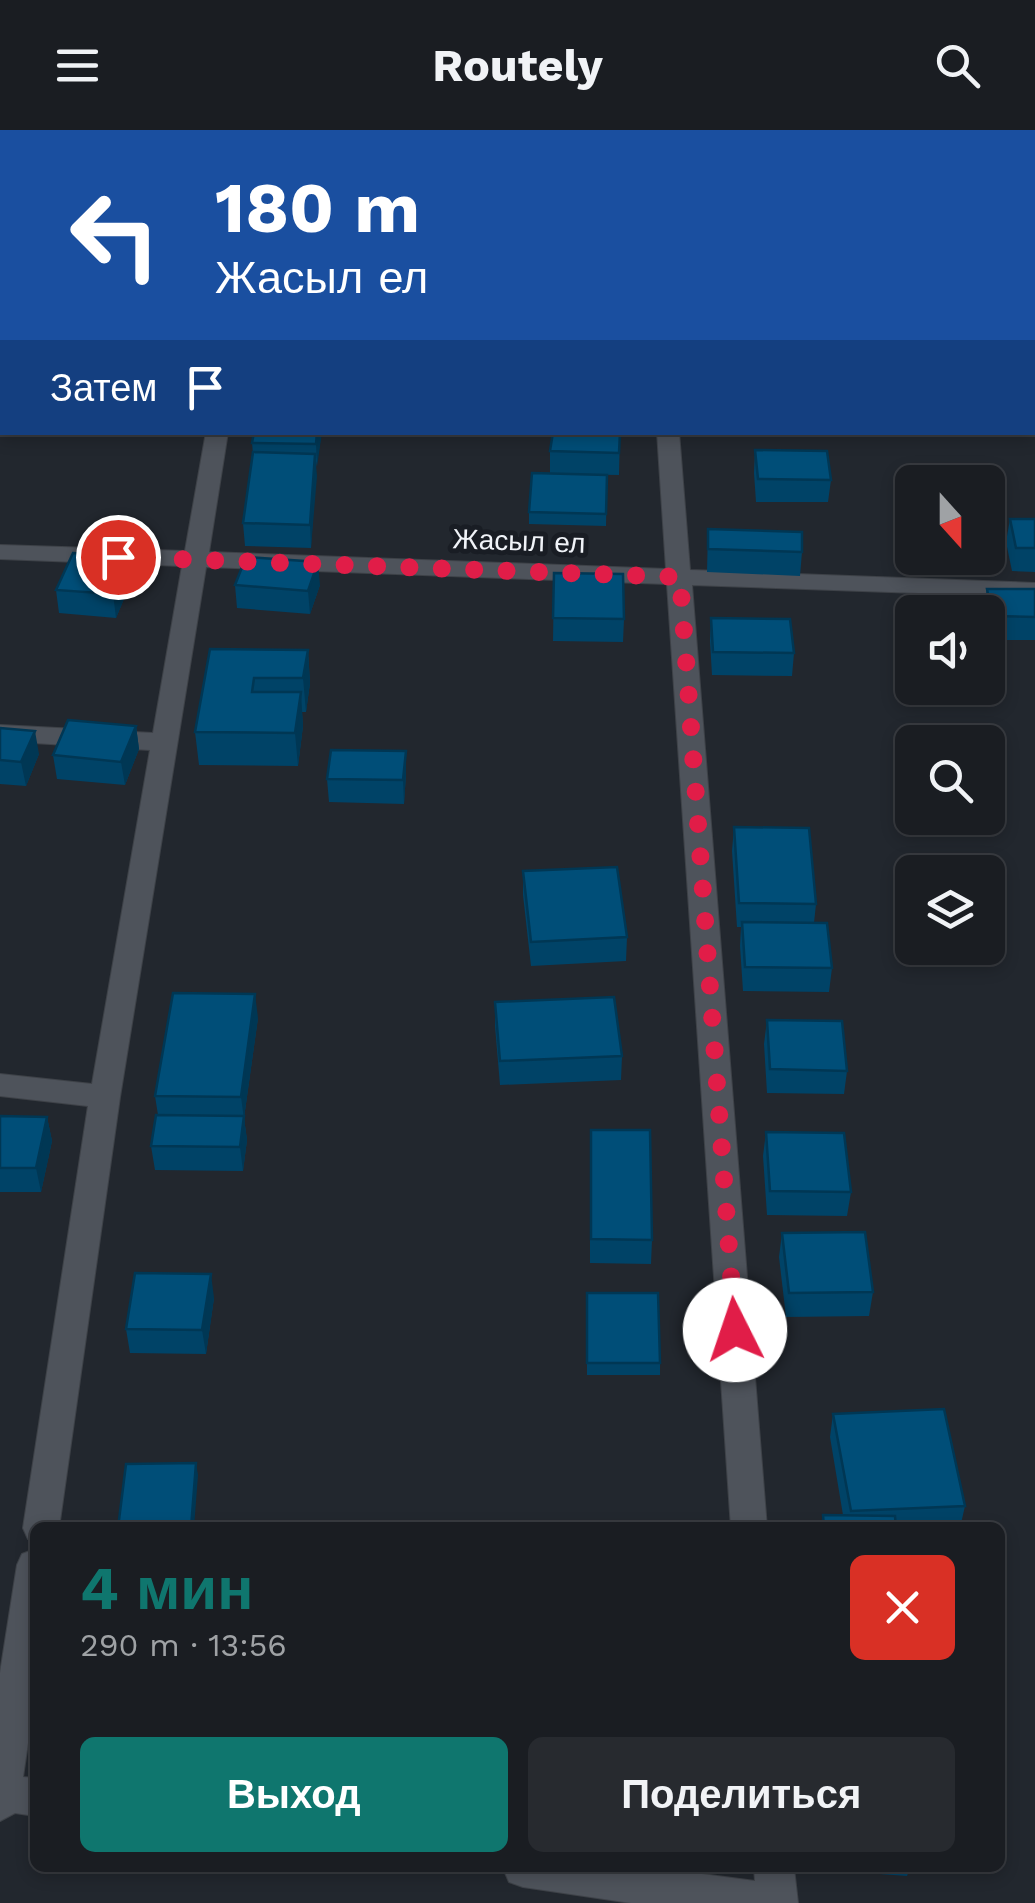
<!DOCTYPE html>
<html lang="ru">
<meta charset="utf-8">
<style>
body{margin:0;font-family:"Work Sans",sans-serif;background:#272a2f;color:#f1f3f6;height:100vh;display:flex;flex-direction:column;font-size:38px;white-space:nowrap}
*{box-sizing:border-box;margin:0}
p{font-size:32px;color:#9fa2a5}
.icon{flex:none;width:55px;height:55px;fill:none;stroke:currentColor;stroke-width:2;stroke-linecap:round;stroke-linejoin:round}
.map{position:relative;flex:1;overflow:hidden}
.panel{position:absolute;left:30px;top:1392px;width:975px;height:350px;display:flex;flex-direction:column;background:#1a1d22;border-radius:15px;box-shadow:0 5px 15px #0003,0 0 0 2px #383b40}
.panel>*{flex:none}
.guide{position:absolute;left:0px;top:0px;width:1035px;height:305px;box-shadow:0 5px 15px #0003,0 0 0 2px #383b40;background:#1a4fa0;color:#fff;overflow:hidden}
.needle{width:65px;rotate:159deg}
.fabs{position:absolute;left:895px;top:335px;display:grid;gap:20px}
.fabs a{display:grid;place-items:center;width:110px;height:110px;border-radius:15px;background:#1a1d22;box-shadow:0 5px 15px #0003,0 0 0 2px #383b40;font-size:50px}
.pin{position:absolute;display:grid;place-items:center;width:85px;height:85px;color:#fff;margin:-42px;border:5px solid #fff;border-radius:50%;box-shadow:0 2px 10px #0007}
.me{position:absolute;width:110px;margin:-55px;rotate:356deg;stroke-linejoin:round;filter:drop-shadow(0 0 8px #0008)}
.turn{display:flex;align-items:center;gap:35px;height:210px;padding:0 50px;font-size:45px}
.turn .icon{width:130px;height:130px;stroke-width:2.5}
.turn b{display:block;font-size:70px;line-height:85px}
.then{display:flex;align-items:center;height:95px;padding:0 50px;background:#0003;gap:20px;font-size:38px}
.round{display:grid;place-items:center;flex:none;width:105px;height:105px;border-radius:15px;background:#272a2f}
.overview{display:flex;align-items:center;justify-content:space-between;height:170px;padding:0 50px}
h1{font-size:60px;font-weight:700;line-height:75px;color:#0f766e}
.action{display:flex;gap:20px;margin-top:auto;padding:20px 50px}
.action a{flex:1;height:115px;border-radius:15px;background:#0f766e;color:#fff;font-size:40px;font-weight:700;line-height:115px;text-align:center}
.action a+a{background:#272a2f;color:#f1f3f6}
header{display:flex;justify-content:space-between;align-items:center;height:130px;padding:0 50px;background:#1a1d22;font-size:45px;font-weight:700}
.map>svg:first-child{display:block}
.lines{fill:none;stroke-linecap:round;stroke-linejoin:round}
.minor-casing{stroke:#3e4248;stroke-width:2}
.minor{fill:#4e535b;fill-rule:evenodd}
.wall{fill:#004367}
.shaded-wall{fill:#003754}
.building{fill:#004e78;stroke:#003754;stroke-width:2.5}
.route{stroke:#e11d48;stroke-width:18;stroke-dasharray:0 32.4}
.labels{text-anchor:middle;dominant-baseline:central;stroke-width:10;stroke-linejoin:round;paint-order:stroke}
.street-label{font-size:28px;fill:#f0f3f8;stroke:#191d24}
</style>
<header><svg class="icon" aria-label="menu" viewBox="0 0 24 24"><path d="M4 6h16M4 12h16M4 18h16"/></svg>Routely<svg class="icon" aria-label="search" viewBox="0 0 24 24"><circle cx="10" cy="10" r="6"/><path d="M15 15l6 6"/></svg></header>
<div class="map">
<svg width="1035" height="1773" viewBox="0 0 1035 1773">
<rect width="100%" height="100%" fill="#22272e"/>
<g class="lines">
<defs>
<path id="minor" d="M 635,0 L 653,0 L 654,2 L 635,2 Z
M 0,227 L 2,228 L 2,241 L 0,241 Z
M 206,302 L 228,302 L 209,422 L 666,439 L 657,302 L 679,302 L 690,440 L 1035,453 L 1035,467 L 692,455 L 767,1398 L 731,1398 L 667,454 L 206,437 L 120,967 L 59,1398 L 35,1398 L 35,1411 L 28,1409 L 23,1398 L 88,976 L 0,966 L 0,944 L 92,954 L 150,620 L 0,611 L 0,595 L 153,603 L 182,436 L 0,429 L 0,415 L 185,421 Z
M 35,1419 L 35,1565 L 23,1647 L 35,1648 L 35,1686 L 15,1683 L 0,1691 L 0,1543 L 17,1435 L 22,1424 Z
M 503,1738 L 657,1738 L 755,1751 L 754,1738 L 794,1738 L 798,1773 L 631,1773 L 523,1757 L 509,1752 Z"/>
</defs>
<use href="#minor" class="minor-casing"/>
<use href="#minor" class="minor"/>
</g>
<path class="wall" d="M 884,0 L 945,0 L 945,2 L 885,2 Z
M 0,157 L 2,157 L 2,205 L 0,205 Z
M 322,302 L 316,337 L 311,418 L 245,416 L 243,393 L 253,324 L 252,313 Z
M 620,302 L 619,345 L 550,344 L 550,321 Z
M 755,320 L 831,350 L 828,372 L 756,372 L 754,343 Z
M 607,345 L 606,396 L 529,394 L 529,382 Z
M 1010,389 L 1035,389 L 1035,442 L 1012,441 L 1006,412 Z
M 708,399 L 802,422 L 800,446 L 707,442 Z
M 554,443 L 624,489 L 623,512 L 553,511 Z
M 132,450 L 116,488 L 59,483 L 56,460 Z
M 235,455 L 320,455 L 310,484 L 237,478 Z
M 987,459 L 1035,459 L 1035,510 L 988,510 L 988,482 L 983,482 Z
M 711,488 L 794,523 L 792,546 L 712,545 L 710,511 Z
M 210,519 L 308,520 L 310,553 L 306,582 L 302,582 L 303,596 L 298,636 L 199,635 L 195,602 Z
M 136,596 L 139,619 L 125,655 L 57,649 L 53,625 Z
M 0,598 L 39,624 L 26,656 L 0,654 Z
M 406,644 L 404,674 L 329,672 L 327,649 Z
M 734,697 L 816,774 L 814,793 L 832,838 L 829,862 L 743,861 L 740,816 L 741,797 L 737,797 L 732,721 Z
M 523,741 L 627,807 L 626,831 L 531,836 L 523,765 Z
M 495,872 L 622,926 L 621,950 L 500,955 L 495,896 Z
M 258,888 L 244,988 L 247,1010 L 243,1041 L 155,1040 L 151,1016 L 158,985 L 155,966 Z
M 767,890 L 847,941 L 844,964 L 767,963 L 764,914 Z
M 0,986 L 47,987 L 52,1011 L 41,1062 L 0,1062 Z
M 766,1002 L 851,1062 L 847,1086 L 767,1085 L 763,1026 Z
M 590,1023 L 652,1110 L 651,1134 L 590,1133 Z
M 782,1103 L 873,1162 L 869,1186 L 786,1187 L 779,1127 Z
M 587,1163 L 660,1233 L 660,1245 L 587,1245 Z
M 214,1168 L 206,1224 L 130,1223 L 126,1199 Z
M 833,1284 L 965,1376 L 960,1398 L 821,1398 L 823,1385 L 843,1385 L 830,1307 Z
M 824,1738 L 910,1738 L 907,1746 L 824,1740 Z"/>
<path class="shaded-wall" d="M 2,4 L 2,31 L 0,16 Z
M 317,302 L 322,302 L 317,337 L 316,314 Z
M 315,324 L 317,346 L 311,418 L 310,395 Z
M 129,427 L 132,450 L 116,488 L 113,464 Z
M 318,432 L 320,455 L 310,484 L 308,461 Z
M 308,520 L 310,553 L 306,582 L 303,548 Z
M 301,562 L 303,596 L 298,636 L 295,603 Z
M 136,596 L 139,619 L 125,655 L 121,632 Z
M 35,601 L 39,624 L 26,656 L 21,632 Z
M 406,621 L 406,644 L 404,674 L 403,650 Z
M 255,864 L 258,888 L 244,988 L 247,1010 L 243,1041 L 240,1017 L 244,989 L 241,967 Z
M 47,987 L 52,1011 L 41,1062 L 36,1038 Z
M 211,1144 L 214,1168 L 206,1224 L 202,1200 Z
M 196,1333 L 198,1345 L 194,1398 L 191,1398 Z"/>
<path class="building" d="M 61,0 L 134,0 L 133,2 L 60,2 Z
M 304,0 L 348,0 L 347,2 L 303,2 Z
M 572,0 L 603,0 L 603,2 L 572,2 Z
M 664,0 L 707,0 L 708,2 L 664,2 Z
M 0,157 L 2,157 L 2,183 L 0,183 Z
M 254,302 L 317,302 L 316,314 L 252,313 Z
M 553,302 L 620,302 L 619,323 L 550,321 Z
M 755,320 L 827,321 L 831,350 L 758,349 Z
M 253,322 L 315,324 L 310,395 L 243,393 Z
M 532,343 L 607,345 L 606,384 L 529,382 Z
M 1010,389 L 1035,389 L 1035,418 L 1016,418 Z
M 708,399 L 802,402 L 802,422 L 708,419 Z
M 73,423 L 129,427 L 113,464 L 56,460 Z
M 246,427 L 318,432 L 308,461 L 235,455 Z
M 554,443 L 623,444 L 624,489 L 553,488 Z
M 987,459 L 1035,459 L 1035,487 L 992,486 Z
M 711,488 L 790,489 L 794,523 L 713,522 Z
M 210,519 L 308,520 L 303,548 L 254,548 L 252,562 L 301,562 L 295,603 L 195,602 Z
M 68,590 L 136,596 L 121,632 L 53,625 Z
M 0,598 L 35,601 L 21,632 L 0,630 Z
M 331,620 L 406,621 L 403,650 L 327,649 Z
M 734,697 L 809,698 L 816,774 L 739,773 Z
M 617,737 L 627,807 L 531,812 L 523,741 Z
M 742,792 L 827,793 L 832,838 L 745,837 Z
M 173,863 L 255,864 L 241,967 L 155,966 Z
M 614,867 L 622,926 L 500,931 L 495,872 Z
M 767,890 L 842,891 L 847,941 L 770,939 Z
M 156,985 L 244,986 L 240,1017 L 151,1016 Z
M 0,986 L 47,987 L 36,1038 L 0,1038 Z
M 591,1000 L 650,1000 L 652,1110 L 591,1109 Z
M 766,1002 L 844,1003 L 851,1062 L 770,1061 Z
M 865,1102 L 873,1162 L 789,1163 L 782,1103 Z
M 135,1143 L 211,1144 L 202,1200 L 126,1199 Z
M 587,1163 L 658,1163 L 660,1233 L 587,1233 Z
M 944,1279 L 965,1376 L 851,1381 L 833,1284 Z
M 196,1333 L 191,1398 L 118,1398 L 126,1334 Z
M 823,1385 L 895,1386 L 896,1398 L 824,1398 Z"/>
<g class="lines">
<path class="route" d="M 118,427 L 680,447 L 735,1200"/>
</g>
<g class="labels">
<g class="street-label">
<text transform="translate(519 411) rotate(2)">Жасыл ел</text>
</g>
</g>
</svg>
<div class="fabs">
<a><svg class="needle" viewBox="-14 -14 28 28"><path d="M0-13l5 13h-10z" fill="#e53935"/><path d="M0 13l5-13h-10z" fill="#9fa2a5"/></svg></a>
<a><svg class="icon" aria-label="sound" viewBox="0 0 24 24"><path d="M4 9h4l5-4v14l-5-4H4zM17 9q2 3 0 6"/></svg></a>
<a><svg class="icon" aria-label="search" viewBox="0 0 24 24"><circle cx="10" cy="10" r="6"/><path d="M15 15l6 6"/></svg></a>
<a><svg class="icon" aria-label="layers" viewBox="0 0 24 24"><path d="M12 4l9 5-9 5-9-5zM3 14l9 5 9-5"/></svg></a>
</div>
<div class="pin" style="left:118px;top:427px;background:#d93025"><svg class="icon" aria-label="arrive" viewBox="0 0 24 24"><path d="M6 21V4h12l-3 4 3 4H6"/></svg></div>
<svg class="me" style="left:735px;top:1200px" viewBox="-20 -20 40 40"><circle r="19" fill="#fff"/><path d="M0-13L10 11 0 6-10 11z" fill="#e11d48"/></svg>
<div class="guide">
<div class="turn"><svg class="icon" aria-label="left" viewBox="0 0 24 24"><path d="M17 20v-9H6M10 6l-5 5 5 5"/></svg><div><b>180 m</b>Жасыл ел</div></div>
<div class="then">Затем<svg class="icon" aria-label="arrive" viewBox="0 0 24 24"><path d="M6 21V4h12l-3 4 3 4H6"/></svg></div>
</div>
<section class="panel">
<div class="overview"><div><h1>4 мин</h1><p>290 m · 13:56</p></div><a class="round" style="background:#d93025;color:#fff"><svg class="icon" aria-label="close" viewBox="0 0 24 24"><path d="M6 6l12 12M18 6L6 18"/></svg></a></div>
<div class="action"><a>Выход</a><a>Поделиться</a></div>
</section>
</div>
